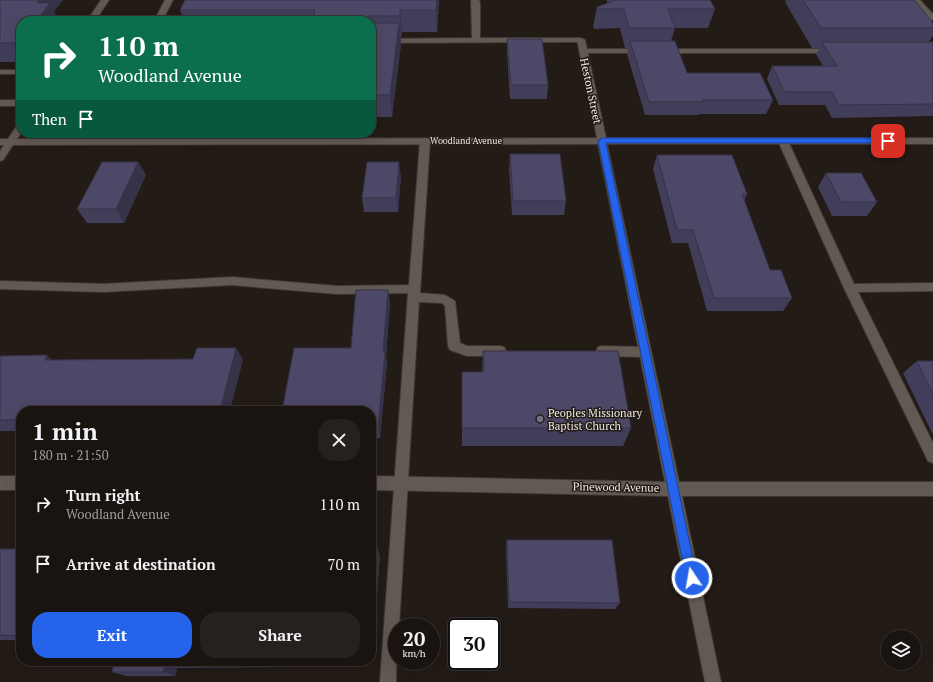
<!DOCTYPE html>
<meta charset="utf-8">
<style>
body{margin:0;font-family:"PT Serif",serif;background:#27211e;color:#f1f3f6;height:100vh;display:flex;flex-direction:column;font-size:15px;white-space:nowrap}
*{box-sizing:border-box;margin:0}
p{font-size:13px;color:#9f9e9f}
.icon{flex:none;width:22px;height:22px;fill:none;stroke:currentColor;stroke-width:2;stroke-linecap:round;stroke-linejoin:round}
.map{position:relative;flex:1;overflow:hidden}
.drawer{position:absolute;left:16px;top:406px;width:360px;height:260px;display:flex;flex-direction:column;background:#1a1410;border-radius:16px;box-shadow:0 4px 16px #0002,0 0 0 1px #383330}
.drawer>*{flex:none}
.banner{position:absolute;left:16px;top:16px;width:360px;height:122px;border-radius:16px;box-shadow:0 4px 16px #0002,0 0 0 1px #383330;background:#0b6e4f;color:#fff;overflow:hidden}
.controls{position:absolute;left:881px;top:630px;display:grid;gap:8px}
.controls a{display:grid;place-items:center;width:40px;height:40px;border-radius:50%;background:#1a1410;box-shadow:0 4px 16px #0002,0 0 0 1px #383330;font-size:20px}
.speed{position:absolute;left:388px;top:618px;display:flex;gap:8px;font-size:20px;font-weight:700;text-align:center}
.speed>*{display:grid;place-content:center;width:52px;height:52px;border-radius:50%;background:#1a1410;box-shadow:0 4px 16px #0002,0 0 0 1px #383330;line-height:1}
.speed small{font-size:10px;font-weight:400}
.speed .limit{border:2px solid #111;border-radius:6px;background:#fff;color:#111}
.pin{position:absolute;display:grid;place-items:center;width:34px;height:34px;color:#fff;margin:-17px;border-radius:8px;box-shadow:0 2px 6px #0006}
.me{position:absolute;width:44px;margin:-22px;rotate:348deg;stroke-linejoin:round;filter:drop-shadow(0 0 3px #0008)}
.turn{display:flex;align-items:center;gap:14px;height:84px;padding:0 16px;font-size:18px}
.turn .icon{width:52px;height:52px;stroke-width:2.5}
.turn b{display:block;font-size:28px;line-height:34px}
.then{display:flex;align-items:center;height:38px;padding:0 16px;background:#0003;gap:8px;font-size:15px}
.round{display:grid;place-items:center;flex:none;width:42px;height:42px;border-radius:16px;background:#27211e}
.summary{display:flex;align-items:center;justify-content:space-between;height:68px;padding:0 16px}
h1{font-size:24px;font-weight:800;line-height:30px}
.button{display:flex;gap:8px;margin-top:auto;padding:8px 16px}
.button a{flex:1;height:46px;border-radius:16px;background:#2563eb;color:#fff;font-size:16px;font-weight:800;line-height:46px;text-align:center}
.button a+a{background:#27211e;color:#f1f3f6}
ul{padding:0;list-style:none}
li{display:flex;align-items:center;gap:12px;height:60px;padding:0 16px}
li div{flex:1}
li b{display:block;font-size:15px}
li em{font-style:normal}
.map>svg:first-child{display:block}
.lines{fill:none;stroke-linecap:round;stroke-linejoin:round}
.service-casing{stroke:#3e3835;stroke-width:2}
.minor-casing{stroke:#3e3835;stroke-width:2}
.service{fill:#625953;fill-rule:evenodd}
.minor{fill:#625953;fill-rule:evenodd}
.wall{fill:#423e59}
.shaded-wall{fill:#363248}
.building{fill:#4d4867;stroke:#363248}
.route{fill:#2563eb;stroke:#184099}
.worship-dot{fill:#6b7280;stroke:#221b16;stroke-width:1.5}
.labels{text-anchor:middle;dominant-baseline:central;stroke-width:3;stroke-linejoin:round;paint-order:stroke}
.far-street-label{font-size:9px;fill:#efe9e6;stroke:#221b16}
.street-label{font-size:11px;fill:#efe9e6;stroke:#221b16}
.poi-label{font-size:11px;fill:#efe9e6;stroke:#221b16;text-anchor:start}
</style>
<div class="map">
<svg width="933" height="682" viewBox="0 0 933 682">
<rect width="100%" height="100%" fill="#221b16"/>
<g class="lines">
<defs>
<path id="service" d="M 165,0 L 173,0 L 162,21 L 154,21 Z
M 471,0 L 479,0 L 480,3 L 480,38 L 581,38 L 585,40 L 581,42 L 371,43 L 371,39 L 472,38 Z
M 912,0 L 920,0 L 933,14 L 933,20 L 930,20 Z
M 580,49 L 644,49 L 648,51 L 644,53 L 580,53 Z
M 659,49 L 834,49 L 838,51 L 834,53 L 659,53 Z
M 0,70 L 21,70 L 21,74 L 0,74 Z
M 0,100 L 21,100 L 21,106 L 0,106 Z
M 425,138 L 430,141 L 420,293 L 445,295 L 455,301 L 460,343 L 467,346 L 500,346 L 504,347 L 506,351 L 504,355 L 500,356 L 467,356 L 450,350 L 448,346 L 445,306 L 442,303 L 419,302 L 399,627 L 397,627 L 396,682 L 380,682 L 408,293 L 337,294 L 232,285 L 103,292 L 0,289 L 0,281 L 103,284 L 232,277 L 337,286 L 409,285 L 420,141 Z
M 783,138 L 788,141 L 854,284 L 933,283 L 933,291 L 858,292 L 933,443 L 933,463 L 928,461 L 844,288 L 778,141 Z
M 602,346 L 645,347 L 649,348 L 651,352 L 649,356 L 645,357 L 602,356 L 598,355 L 596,351 L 598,347 Z"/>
<path id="minor" d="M 101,0 L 109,0 L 95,21 L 87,21 Z
M 578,38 L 585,40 L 606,138 L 933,138 L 933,144 L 607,144 L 679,482 L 933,482 L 933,496 L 682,496 L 721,682 L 705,682 L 668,496 L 371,490 L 371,476 L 665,482 L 598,144 L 13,145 L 3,160 L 0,161 L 0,151 L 4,145 L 0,145 L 0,139 L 8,139 L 18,124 L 21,123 L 21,133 L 17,139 L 597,138 L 577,40 Z
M 0,476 L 21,476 L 21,490 L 0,490 Z"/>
</defs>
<use href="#service" class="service-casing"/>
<use href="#minor" class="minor-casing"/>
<use href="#service" class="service"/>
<use href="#minor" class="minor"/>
</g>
<path class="wall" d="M 0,0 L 63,0 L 54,11 L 21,21 L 21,62 L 0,62 Z
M 185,0 L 439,0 L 437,32 L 402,32 L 401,37 L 400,37 L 401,44 L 392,117 L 371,117 L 371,21 L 184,21 L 180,10 Z
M 607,0 L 710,0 L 715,9 L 708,28 L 675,28 L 671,41 L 687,73 L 773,100 L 766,114 L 699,114 L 698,115 L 645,115 L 627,54 L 629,48 L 625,48 L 620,28 L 594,29 L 593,27 L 597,7 L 607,4 Z
M 786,0 L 914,0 L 933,23 L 933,35 L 929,42 L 933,42 L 933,116 L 832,118 L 825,105 L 779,105 L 767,79 L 772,66 L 823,66 L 816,54 L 820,48 L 812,48 L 785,2 Z
M 507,39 L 548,85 L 547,99 L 510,99 L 507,53 Z
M 510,154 L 566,201 L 564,215 L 512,215 L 509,168 Z
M 657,155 L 747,194 L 744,201 L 770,270 L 792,298 L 783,311 L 707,311 L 688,243 L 672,243 L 653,169 Z
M 138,162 L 146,175 L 124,223 L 87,223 L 77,209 Z
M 826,173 L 877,202 L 867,216 L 832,216 L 818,187 Z
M 401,176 L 398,212 L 364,212 L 362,198 Z
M 388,290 L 390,302 L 386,357 L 387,363 L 380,438 L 371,438 L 371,411 L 351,348 Z
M 236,348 L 243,360 L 21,411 L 21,431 L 0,431 L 0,356 L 52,360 L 193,359 Z
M 483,351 L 631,428 L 623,446 L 462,446 L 462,428 L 482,372 Z
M 917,361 L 933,361 L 933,433 L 932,433 L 903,373 Z
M 507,540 L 620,603 L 615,609 L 508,608 L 506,548 Z
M 371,548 L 380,555 L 374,634 L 371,634 Z
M 0,549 L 21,549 L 21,640 L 0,640 Z
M 54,661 L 111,661 L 58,662 Z
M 115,661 L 284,661 L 283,667 L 177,668 L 175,676 L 126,676 L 112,672 Z"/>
<path class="shaded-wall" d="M 39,0 L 63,0 L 54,11 L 60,21 L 36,21 L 37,3 Z
M 437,0 L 439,0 L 437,32 L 436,10 Z
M 400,10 L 402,32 L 401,37 L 400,16 Z
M 399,23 L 401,44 L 392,117 L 390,95 Z
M 21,40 L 21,47 L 19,43 Z
M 138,162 L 146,175 L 124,223 L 116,209 Z
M 399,162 L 401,176 L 398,212 L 396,198 Z
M 388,290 L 390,302 L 386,357 L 387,363 L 380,438 L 378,428 Z
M 236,348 L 243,360 L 230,411 L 220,411 Z
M 47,355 L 59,367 L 45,360 Z
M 377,547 L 380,555 L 374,634 L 371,630 L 371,618 Z
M 276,661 L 284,661 L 283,667 L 276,663 Z
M 165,664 L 177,668 L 175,676 L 163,672 Z"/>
<path class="building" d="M 0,0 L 39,0 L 37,3 L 50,3 L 36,21 L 21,21 L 21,40 L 19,43 L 0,43 Z
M 185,0 L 437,0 L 436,10 L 400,10 L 400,16 L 368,16 L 367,18 L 368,21 L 312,21 L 315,10 L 180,10 Z
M 616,0 L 710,0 L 715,9 L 668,9 L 675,28 L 629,28 L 624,9 L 597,9 L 597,7 Z
M 803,0 L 914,0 L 933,23 L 933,28 L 821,28 Z
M 371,23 L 399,23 L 390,95 L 371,95 Z
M 507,39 L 542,39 L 548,85 L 511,85 Z
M 630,41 L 675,41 L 687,73 L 760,73 L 773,100 L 702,100 L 703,102 L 649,102 Z
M 822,42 L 933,42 L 933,104 L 839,105 L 832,92 L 785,92 L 772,66 L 837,66 Z
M 510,154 L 560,154 L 566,201 L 513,201 Z
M 657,155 L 732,155 L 747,194 L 742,194 L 770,270 L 781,270 L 792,298 L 714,298 L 693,230 L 677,230 Z
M 102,162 L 138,162 L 116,209 L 77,209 Z
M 367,162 L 399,162 L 396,198 L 362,198 Z
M 826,173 L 861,173 L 877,202 L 841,202 Z
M 356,290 L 388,290 L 383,352 L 385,352 L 378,428 L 371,427 L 371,411 L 282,411 L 294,348 L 351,348 Z
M 197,348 L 236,348 L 220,411 L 21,411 L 21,420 L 0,420 L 0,356 L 47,355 L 45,360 L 193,359 Z
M 483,351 L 618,351 L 631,428 L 462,428 L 462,372 L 484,372 Z
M 917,361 L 933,361 L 933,394 Z
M 507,540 L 612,540 L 620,603 L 509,602 Z
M 377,547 L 371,618 L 371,548 Z
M 0,549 L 21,549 L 21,636 L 0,635 Z
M 115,661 L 276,661 L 276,663 L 165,664 L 163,672 L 112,672 Z"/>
<path class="route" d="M 602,138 L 888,138 L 891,141 L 888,143 L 606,143 L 697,578 L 696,582 L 692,584 L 687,582 L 686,578 L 598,141 Z"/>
<circle class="worship-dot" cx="540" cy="419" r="4"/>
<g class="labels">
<g class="far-street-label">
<text x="466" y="141">Woodland Avenue</text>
</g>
<g class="street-label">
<text transform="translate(591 91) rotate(78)">Heston Street</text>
<text transform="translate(616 487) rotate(1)">Pinewood Avenue</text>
</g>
<g class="poi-label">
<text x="548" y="413">Peoples Missionary<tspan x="548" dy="13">Baptist Church</tspan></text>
</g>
</g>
</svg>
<div class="controls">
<a><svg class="icon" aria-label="layers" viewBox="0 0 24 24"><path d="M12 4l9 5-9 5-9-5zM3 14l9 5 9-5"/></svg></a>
</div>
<div class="speed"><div>20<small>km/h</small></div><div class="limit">30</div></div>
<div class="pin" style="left:888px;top:141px;background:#d93025"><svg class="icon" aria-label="arrive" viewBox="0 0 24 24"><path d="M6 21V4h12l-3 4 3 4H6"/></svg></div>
<svg class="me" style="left:692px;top:578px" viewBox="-20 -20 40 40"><circle r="17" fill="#2563eb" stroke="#fff" stroke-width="3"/><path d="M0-11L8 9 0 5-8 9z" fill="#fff"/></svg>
<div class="banner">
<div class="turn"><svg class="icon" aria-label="right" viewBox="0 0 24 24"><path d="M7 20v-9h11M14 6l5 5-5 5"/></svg><div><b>110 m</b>Woodland Avenue</div></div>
<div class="then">Then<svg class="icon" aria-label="arrive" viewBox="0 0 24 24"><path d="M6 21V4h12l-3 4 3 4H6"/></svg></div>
</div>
<section class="drawer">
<div class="summary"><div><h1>1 min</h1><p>180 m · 21:50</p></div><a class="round"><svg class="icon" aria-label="close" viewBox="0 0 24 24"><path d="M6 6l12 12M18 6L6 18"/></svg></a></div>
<ul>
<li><svg class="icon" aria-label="right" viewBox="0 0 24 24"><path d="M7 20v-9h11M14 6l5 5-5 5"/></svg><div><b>Turn right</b><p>Woodland Avenue</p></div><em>110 m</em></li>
<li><svg class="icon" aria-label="arrive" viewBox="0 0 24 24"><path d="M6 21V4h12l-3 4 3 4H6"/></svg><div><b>Arrive at destination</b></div><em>70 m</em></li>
</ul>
<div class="button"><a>Exit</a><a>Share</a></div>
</section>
</div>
